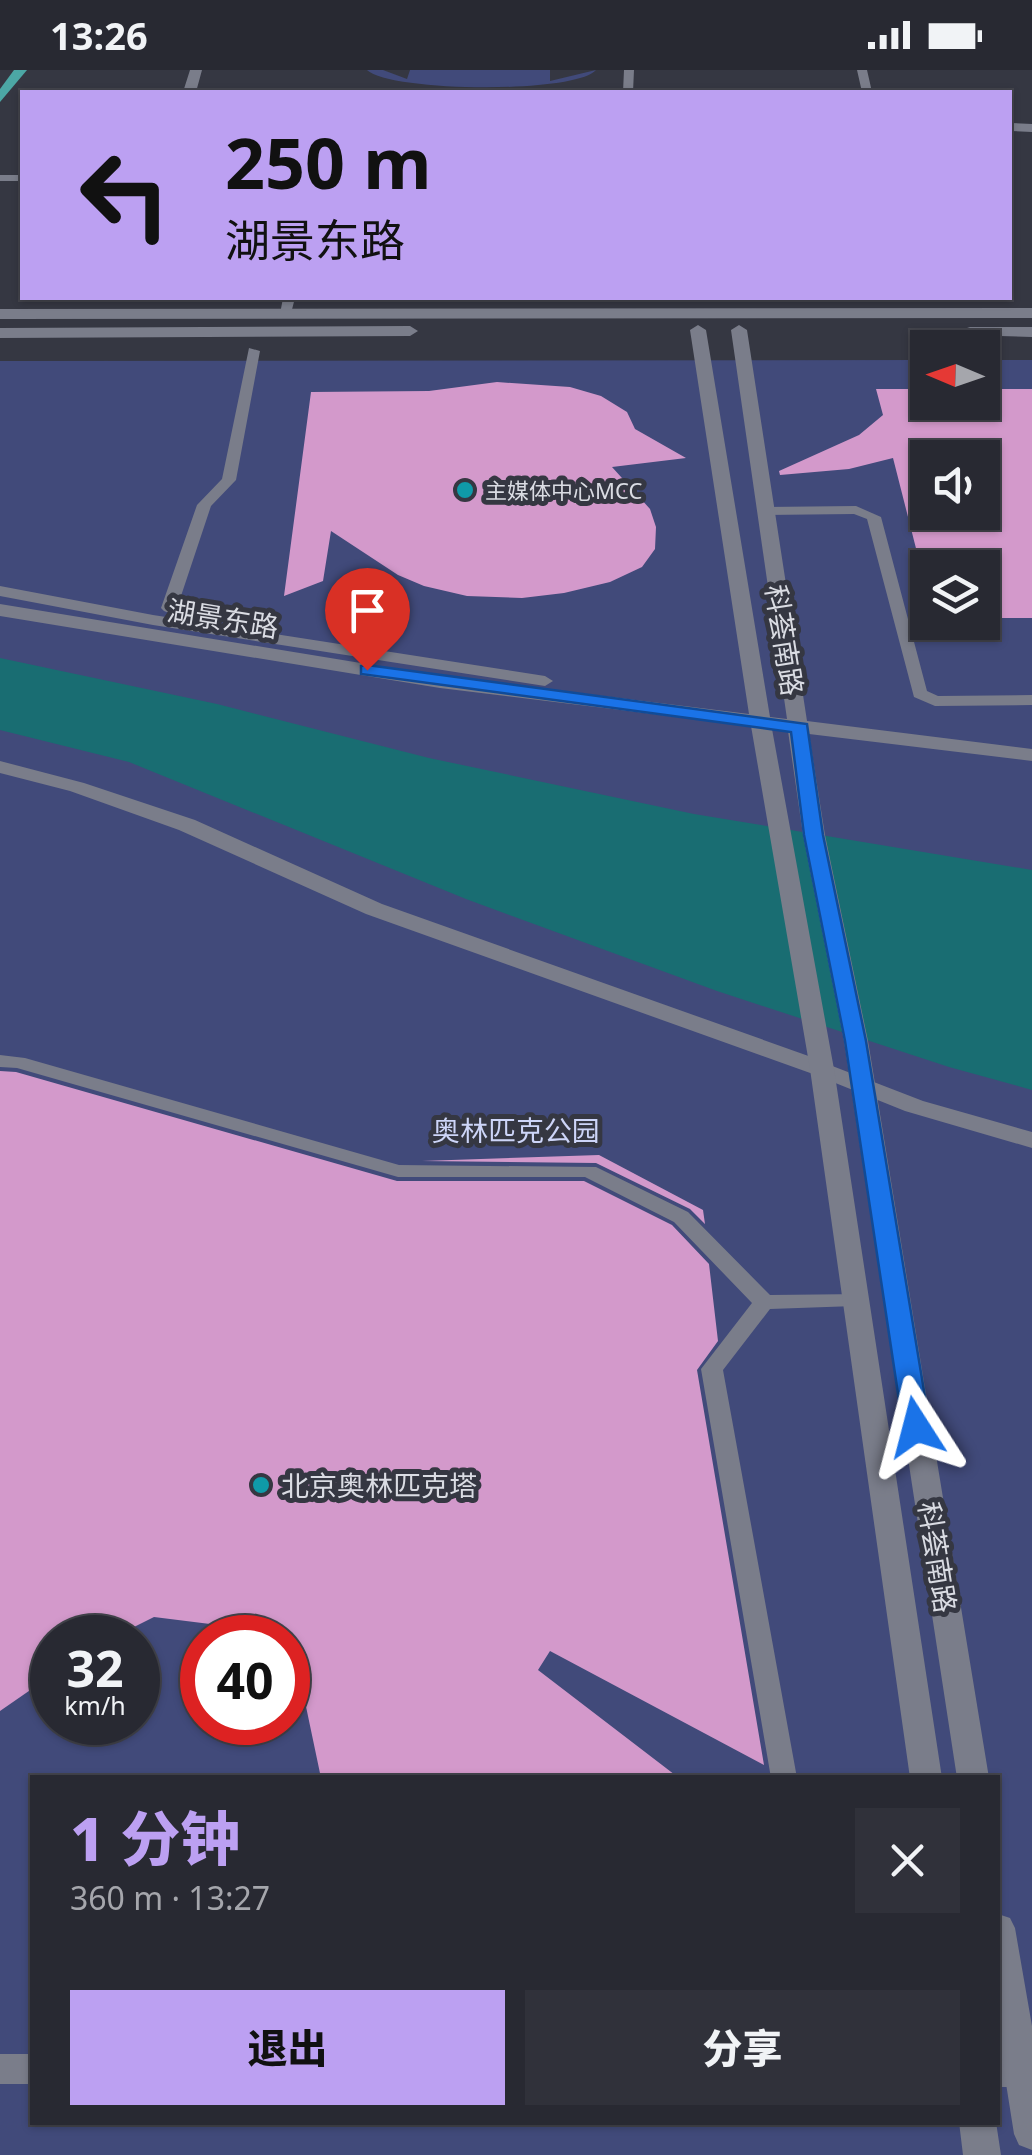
<!DOCTYPE html>
<html lang="zh">
<meta charset="utf-8">
<style>
body{margin:0;font-family:"Noto Sans","Noto Sans SC",sans-serif;background:#30313a;color:#f1f3f6;height:100vh;display:flex;flex-direction:column;font-size:38px;white-space:nowrap}
*{box-sizing:border-box;margin:0}
p{font-size:32px;color:#a5a6ac}
.icon{flex:none;width:55px;height:55px;fill:none;stroke:currentColor;stroke-width:2;stroke-linecap:round;stroke-linejoin:round}
.map{position:relative;flex:1;overflow:hidden}
.side{position:absolute;left:30px;top:1705px;width:970px;height:350px;display:flex;flex-direction:column;background:#282932;border-radius:0px;box-shadow:0 2px 8px #0004,0 0 0 2px #44454d}
.side>*{flex:none}
.banner{position:absolute;left:20px;top:20px;width:992px;height:210px;border-radius:0px;box-shadow:0 2px 8px #0004,0 0 0 2px #44454d;background:#bca0f2;color:#111;overflow:hidden}
.needle{width:65px;rotate:272deg}
.buttons{position:absolute;left:910px;top:260px;display:grid;gap:20px}
.buttons a{display:grid;place-items:center;width:90px;height:90px;border-radius:0px;background:#282932;box-shadow:0 2px 8px #0004,0 0 0 2px #44454d;font-size:50px}
.speed{position:absolute;left:30px;top:1545px;display:flex;gap:20px;font-size:50px;font-weight:700;text-align:center}
.speed>*{display:grid;place-content:center;width:130px;height:130px;border-radius:50%;background:#282932;box-shadow:0 2px 8px #0004,0 0 0 2px #44454d;line-height:1}
.speed small{font-size:25px;font-weight:400}
.speed .limit{border:15px solid #d22;background:#fff;color:#111}
.pin{position:absolute;display:grid;place-items:center;width:85px;height:85px;color:#fff;margin:-102px -42px;border-radius:50% 50% 50% 0;rotate:-45deg;box-shadow:0 0 10px #0007}
.pin .icon{rotate:45deg}
.me{position:absolute;width:110px;margin:-55px;rotate:351deg;stroke-linejoin:round;filter:drop-shadow(0 0 8px #0008)}
.turn{display:flex;align-items:center;gap:35px;height:210px;padding:0 40px;font-size:45px}
.turn .icon{width:130px;height:130px;stroke-width:2.5}
.turn b{display:block;font-size:70px;line-height:85px}
.round{display:grid;place-items:center;flex:none;width:105px;height:105px;border-radius:0px;background:#30313a}
.overview{display:flex;align-items:center;justify-content:space-between;height:170px;padding:0 40px}
h1{font-size:60px;font-weight:800;line-height:75px;color:#bca0f2}
.primary-button{display:flex;gap:20px;margin-top:auto;padding:20px 40px}
.primary-button a{flex:1;height:115px;border-radius:0px;background:#bca0f2;color:#111;font-size:40px;font-weight:800;line-height:115px;text-align:center}
.primary-button a+a{background:#30313a;color:#f1f3f6}
.status{display:flex;justify-content:space-between;align-items:center;height:70px;padding:0 50px;background:#282932;direction:ltr}
.status svg{height:28px;fill:currentColor}
.map>svg:first-child{display:block}
.green{fill:#414a7a;fill-rule:evenodd}
.water{fill:#196d72}
.building{fill:#d399cb;fill-rule:evenodd}
.lines{fill:none;stroke-linecap:round;stroke-linejoin:round}
.service{fill:#7a7d8a;fill-rule:evenodd}
.pedestrian{fill:#7a7d8a;fill-rule:evenodd}
.minor{fill:#7a7d8a;fill-rule:evenodd}
.tertiary{fill:#7a7d8a;fill-rule:evenodd}
.secondary{fill:#7a7d8a;fill-rule:evenodd}
.primary{fill:#4ca7a5;fill-rule:evenodd}
.route{fill:#1a73e8;stroke:#114b97;stroke-width:2.5}
.culture-dot{fill:#0f9aa8;stroke:#353742;stroke-width:4}
.labels{text-anchor:middle;dominant-baseline:central;stroke-width:10;stroke-linejoin:round;paint-order:stroke}
.far-poi-label{font-size:22px;fill:#dadce3;stroke:#353742;text-anchor:start}
.street-label{font-size:28px;fill:#dadce3;stroke:#353742}
.park-label{font-size:28px;fill:#cdd5f8;stroke:#353742}
.poi-label{font-size:28px;fill:#dadce3;stroke:#353742;text-anchor:start}
</style>
<div class="status"><b>13:26</b><svg viewBox="0 0 49 12"><path d="M0 12V9h3v3zM5 12V6h3v6zM10 12V3h3v9zM15 12V0h3v12zM26 1h20v11H26zM47 4h2v5h-2z"/></svg></div>
<div class="map">
<svg width="1032" height="2085" viewBox="0 0 1032 2085">
<rect width="100%" height="100%" fill="#353742"/>
<path class="green" d="M 367,0 L 383,0 L 407,9 L 410,0 L 550,0 L 550,11 L 596,0 C 575,24 390,22 367,0 Z
M 927,290 L 928,332 L 982,332 L 983,290 L 1032,290 L 1032,2085 L 0,2085 L 0,291 ZM 928,388 L 982,388 L 982,442 L 928,442 ZM 928,498 L 982,498 L 982,552 L 928,552 ZM 52,1568 L 138,1568 L 138,1652 L 52,1652 ZM 202,1568 L 288,1568 L 288,1652 L 202,1652 ZM 32,1708 L 998,1708 L 998,2052 L 32,2052 Z"/>
<path class="water" d="M 0,588 L 217,634 L 429,688 L 694,744 L 1032,800 L 1032,1020 L 949,997 L 717,921 L 466,829 L 129,692 L 0,660 Z"/>
<path class="building" d="M 497,312 L 570,317 L 601,326 L 627,342 L 635,359 L 686,388 L 612,397 L 650,439 L 656,457 L 655,479 L 642,497 L 610,512 L 564,523 L 522,528 L 467,526 L 424,516 L 398,505 L 331,461 L 323,511 L 284,526 L 311,322 L 429,321 Z
M 876,319 L 928,319 L 928,332 L 982,332 L 982,319 L 1032,319 L 1032,548 L 982,548 L 982,498 L 921,498 L 893,388 L 849,399 L 780,405 L 779,401 L 859,365 L 883,345 ZM 928,388 L 982,388 L 982,442 L 928,442 Z
M 0,1001 L 16,1002 L 397,1111 L 584,1111 L 672,1155 L 709,1194 L 718,1271 L 697,1300 L 764,1695 L 550,1581 L 538,1600 L 679,1708 L 321,1708 L 300,1608 L 288,1598 L 288,1568 L 252,1568 L 242,1558 L 154,1547 L 112,1568 L 52,1568 L 52,1605 L 0,1641 Z
M 599,1085 L 703,1140 L 705,1154 L 690,1139 L 596,1093 L 422,1091 Z"/>
<g class="lines">
<path class="service" d="M 624,0 L 634,0 L 633,22 L 623,22 Z
M 857,0 L 867,0 L 872,22 L 862,22 Z
M 0,105 L 22,105 L 22,111 L 0,111 Z
M 283,228 L 295,228 L 290,247 L 280,244 Z
M 249,278 L 260,281 L 236,410 L 211,436 L 177,538 L 169,543 L 164,541 L 161,538 L 197,435 L 222,409 Z
M 856,436 L 881,447 L 927,621 L 938,626 L 1032,625 L 1032,635 L 935,636 L 914,627 L 867,449 L 854,444 L 765,445 L 758,441 L 765,437 Z
M 0,516 L 153,545 L 545,606 L 553,611 L 545,616 L 153,555 L 0,526 Z
M 0,985 L 25,988 L 399,1095 L 596,1097 L 688,1142 L 770,1225 L 863,1224 L 866,1229 L 855,1236 L 770,1239 L 723,1300 L 797,1708 L 771,1708 L 701,1299 L 752,1233 L 674,1152 L 585,1107 L 398,1107 L 17,998 L 0,997 Z"/>
<path class="pedestrian" d="M 822,992 L 923,1031 L 1032,1062 L 1032,1078 L 905,1041 L 813,1004 L 810,999 Z
M 0,1984 L 32,1984 L 32,2014 L 0,2014 Z
M 998,1987 L 1032,1987 L 1032,2017 L 998,2017 Z"/>
<path class="minor" d="M 190,0 L 202,0 L 196,22 L 183,22 Z
M 1010,53 L 1032,54 L 1032,62 L 1010,61 Z
M 0,691 L 84,713 L 195,750 L 382,834 L 831,994 L 834,999 L 831,1004 L 813,1004 L 366,844 L 179,760 L 70,721 L 0,703 Z"/>
<path class="tertiary" d="M 698,255 L 706,260 L 770,647 L 787,649 L 731,260 L 739,255 L 747,260 L 807,651 L 1032,679 L 1032,691 L 809,664 L 825,765 L 868,971 L 989,1708 L 957,1708 L 844,971 L 803,765 L 788,661 L 772,659 L 834,999 L 942,1708 L 910,1708 L 810,999 L 751,656 L 440,618 L 0,546 L 0,534 L 440,606 L 749,644 L 690,260 Z
M 998,1844 L 1010,1848 L 1015,1858 L 1032,1956 L 1032,2080 L 1019,2075 L 1014,2064 L 998,1963 Z
M 959,2052 L 996,2052 L 1001,2085 L 963,2085 Z"/>
<path class="secondary" d="M 1032,238 L 1032,248 L 0,249 L 0,239 Z
M 970,257 L 1032,257 L 1032,267 L 964,265 L 964,259 Z
M 0,258 L 410,256 L 418,261 L 410,266 L 0,268 Z"/>
<path class="primary" d="M 14,0 L 27,0 L 0,32 L 0,19 Z"/>
</g>
<path class="route" d="M 367,595 L 807,654 L 823,765 L 866,971 L 930,1357 L 926,1363 L 907,1363 L 903,1357 L 845,971 L 804,765 L 791,662 L 361,604 L 361,596 Z"/>
<g class="culture-dot">
<circle cx="465" cy="420" r="10"/>
<circle cx="261" cy="1415" r="10"/>
</g>
<g class="labels">
<g class="far-poi-label">
<text x="485" y="420">主媒体中心MCC</text>
</g>
<g class="street-label">
<text transform="translate(223 548) rotate(9)">湖景东路</text>
<text transform="translate(785 570) rotate(81)">科荟南路</text>
<text transform="translate(938 1487) rotate(81)">科荟南路</text>
</g>
<g class="park-label">
<text x="516" y="1060">奥林匹克公园</text>
</g>
<g class="poi-label">
<text x="281" y="1415">北京奥林匹克塔</text>
</g>
</g>
</svg>
<div class="buttons">
<a><svg class="needle" viewBox="-14 -14 28 28"><path d="M0-13l5 13h-10z" fill="#e53935"/><path d="M0 13l5-13h-10z" fill="#a5a6ac"/></svg></a>
<a><svg class="icon" aria-label="sound" viewBox="0 0 24 24"><path d="M4 9h4l5-4v14l-5-4H4zM17 9q2 3 0 6"/></svg></a>
<a><svg class="icon" aria-label="layers" viewBox="0 0 24 24"><path d="M12 4l9 5-9 5-9-5zM3 14l9 5 9-5"/></svg></a>
</div>
<div class="speed"><div>32<small>km/h</small></div><div class="limit">40</div></div>
<div class="pin" style="left:367px;top:600px;background:#d93025"><svg class="icon" aria-label="arrive" viewBox="0 0 24 24"><path d="M6 21V4h12l-3 4 3 4H6"/></svg></div>
<svg class="me" style="left:916px;top:1357px" viewBox="-20 -20 40 40"><path d="M0-17L14 15 0 8-14 15z" fill="#1a73e8" stroke="#fff" stroke-width="4"/></svg>
<div class="banner">
<div class="turn"><svg class="icon" aria-label="left" viewBox="0 0 24 24"><path d="M17 20v-9H6M10 6l-5 5 5 5"/></svg><div><b>250 m</b>湖景东路</div></div>
</div>
<section class="side">
<div class="overview"><div><h1>1 分钟</h1><p>360 m · 13:27</p></div><a class="round"><svg class="icon" aria-label="close" viewBox="0 0 24 24"><path d="M6 6l12 12M18 6L6 18"/></svg></a></div>
<div class="primary-button"><a>退出</a><a>分享</a></div>
</section>
</div>
